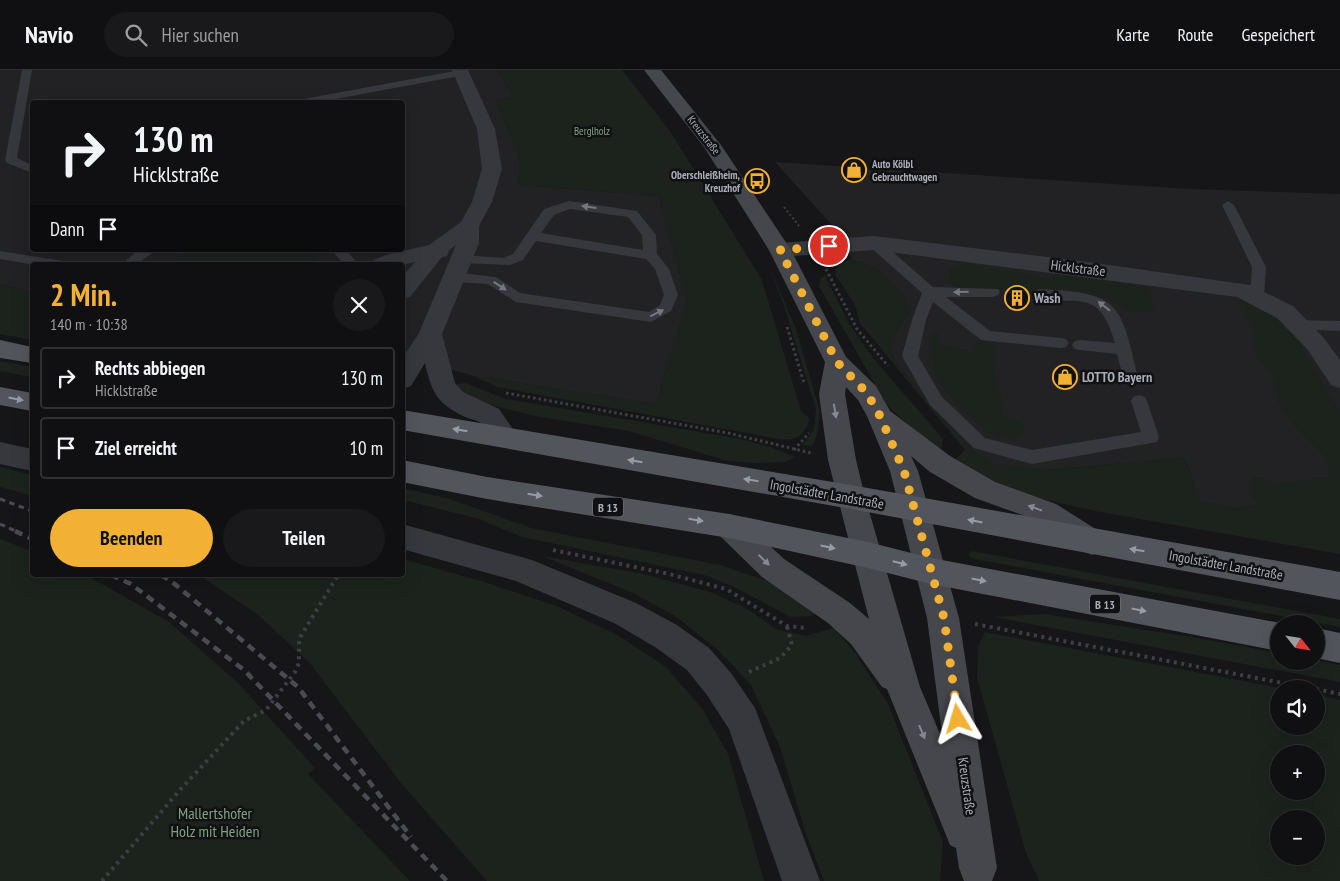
<!DOCTYPE html>
<html lang="de">
<meta charset="utf-8">
<style>
body{margin:0;font-family:"PT Sans Narrow",sans-serif;background:#19191b;color:#f1f3f6;height:100vh;display:flex;flex-direction:column;font-size:19px;white-space:nowrap}
*{box-sizing:border-box;margin:0}
p{font-size:16px;color:#9c9d9f}
.icon{flex:none;width:28px;height:28px;fill:none;stroke:currentColor;stroke-width:2;stroke-linecap:round;stroke-linejoin:round}
.map{position:relative;flex:1;overflow:hidden}
.side{position:absolute;left:30px;top:192px;width:375px;height:315px;display:flex;flex-direction:column;background:#101012;border-radius:5px;box-shadow:0 5px 20px #0002,0 0 0 1px #303032}
.side>*{flex:none}
.guide{position:absolute;left:30px;top:30px;width:375px;height:152px;border-radius:5px;box-shadow:0 5px 20px #0002,0 0 0 1px #303032;background:#101012;color:#f1f3f6;overflow:hidden}
.needle{width:32px;rotate:120deg}
.buttons{position:absolute;left:1270px;top:545px;display:grid;gap:10px}
.buttons a{display:grid;place-items:center;width:55px;height:55px;border-radius:50%;background:#101012;box-shadow:0 5px 20px #0002,0 0 0 1px #303032;font-size:25px}
.pin{position:absolute;display:grid;place-items:center;width:42px;height:42px;color:#fff;margin:-21px;border:2px solid #fff;border-radius:50%;box-shadow:0 1px 5px #0007}
.me{position:absolute;width:55px;margin:-28px;rotate:353deg;stroke-linejoin:round;filter:drop-shadow(0 0 4px #0008)}
.turn{display:flex;align-items:center;gap:18px;height:105px;padding:0 20px;font-size:22px}
.turn .icon{width:65px;height:65px;stroke-width:2.5}
.turn b{display:block;font-size:35px;line-height:42px}
.then{display:flex;align-items:center;height:48px;padding:0 20px;background:#0003;gap:10px;font-size:19px}
.round{display:grid;place-items:center;flex:none;width:52px;height:52px;border-radius:26px;background:#19191b}
.summary{display:flex;align-items:center;justify-content:space-between;height:85px;padding:0 20px}
h1{font-size:30px;font-weight:800;line-height:38px;color:#f2b134}
.primary-button{display:flex;gap:10px;margin-top:auto;padding:10px 20px}
.primary-button a{flex:1;height:58px;border-radius:30px;background:#f2b134;color:#111;font-size:20px;font-weight:800;line-height:58px;text-align:center}
.primary-button a+a{background:#19191b;color:#f1f3f6}
ul{padding:0;list-style:none}
li{display:flex;align-items:center;gap:15px;height:62px;margin:0 10px 8px;padding:0 10px;border:2px solid #303032;border-radius:5px}
li div{flex:1}
li b{display:block;font-size:19px}
li em{font-style:normal}
header{display:flex;align-items:center;gap:30px;box-sizing:border-box;height:70px;padding:0 25px;background:#101012;border-bottom:1px solid #303032}
header strong{font-size:24px}
nav{display:flex;gap:28px;margin-inline-start:auto;font-size:18px}
.search{width:350px;height:45px;background:#19191b;display:flex;align-items:center;gap:12px;box-sizing:border-box;padding:0 18px;border-radius:28px;color:#9c9d9f;font-size:19px}
.map>svg:first-child{display:block}
.built{fill:#222225;fill-rule:evenodd}
.green{fill:#1c231d;fill-rule:evenodd}
.lines{fill:none;stroke-linecap:round;stroke-linejoin:round}
.path-far2{stroke:#3d3f44;stroke-width:2;stroke-dasharray:2 2.5;stroke-linecap:butt}
.path-far1{stroke:#3d3f44;stroke-width:3;stroke-dasharray:2.5 3;stroke-linecap:butt}
.path{stroke:#3d3f44;stroke-width:4;stroke-dasharray:3 4.5;stroke-linecap:butt}
.lane{fill:#37383d;fill-rule:evenodd}
.street{fill:#37383d;fill-rule:evenodd}
.secondary{fill:#45474d;fill-rule:evenodd}
.primary{fill:#53555c;fill-rule:evenodd}
.rail-far1{stroke:#4a4c52;stroke-width:3;stroke-dasharray:5.5 4.5;stroke-linecap:butt}
.rail{stroke:#4a4c52;stroke-width:4.5;stroke-dasharray:8 6;stroke-linecap:butt}
.oneway{fill:#757881}
.oneway2{fill:#979ba6}
.oneway3{fill:#858993}
.route{stroke:#f2b134;stroke-width:9;stroke-dasharray:0 16.2}
.labels{text-anchor:middle;dominant-baseline:central;stroke-width:5;stroke-linejoin:round;paint-order:stroke}
.far-park-label{font-size:11px;fill:#7fa381;stroke:#111113}
.far-street-label{font-size:11px;fill:#a8adb8;stroke:#111113}
.far-poi-label{font-size:11px;font-weight:bold;fill:#a8adb8;stroke:#111113;text-anchor:start}
.shield{fill:#111113;stroke:#7b7e86;stroke-width:1}
.shield-label{font-size:12px;font-weight:bold;fill:#a8adb8}
.street-label{font-size:14px;fill:#a8adb8;stroke:#111113}
.poi-label{font-size:14px;font-weight:bold;fill:#a8adb8;stroke:#111113;text-anchor:start}
.near-park-label{font-size:16px;fill:#7fa381;stroke:#111113}
</style>
<header>
<strong>Navio</strong>
<div class="search"><svg class="icon" aria-label="search" viewBox="0 0 24 24"><circle cx="10" cy="10" r="6"/><path d="M15 15l6 6"/></svg>Hier suchen</div>
<nav><a>Karte</a><a>Route</a><a>Gespeichert</a></nav>
</header>
<div class="map">
<svg width="1340" height="811" viewBox="0 0 1340 811">
<rect width="100%" height="100%" fill="#161618"/>
<path class="built" d="M 0,0 L 498,0 L 513,27 L 496,31 L 514,73 L 520,93 L 518,115 L 659,126 L 687,232 L 656,334 L 474,306 L 403,287 L 402,195 L 32,195 L 32,223 L 0,214 ZM 32,32 L 402,32 L 402,180 L 32,180 Z
M 775,92 L 1191,119 L 1340,124 L 1340,437 L 1259,435 L 1237,439 L 1200,431 L 1185,388 L 1045,400 L 995,395 L 974,382 L 911,311 L 895,290 L 890,275 L 898,259 L 910,242 L 881,201 L 851,189 L 840,164 Z"/>
<path class="green" d="M 498,0 L 622,0 L 670,61 L 762,210 L 801,341 L 810,349 C 802,370 795,371 773,368 L 497,317 L 474,306 L 656,334 L 687,232 L 659,126 L 518,115 L 520,93 L 514,73 L 496,31 L 513,27 Z
M 186,182 L 299,182 L 317,187 L 313,194 L 174,193 Z
M 851,189 L 881,201 L 908,229 L 910,242 L 898,259 L 890,275 L 895,290 L 911,311 L 974,382 L 995,394 L 1045,400 L 1185,388 L 1200,431 L 1237,439 L 1259,435 L 1249,423 L 1252,406 L 1284,413 L 1330,407 L 1325,387 L 1291,353 L 1277,330 L 1273,307 L 1256,287 L 1254,262 L 1239,228 L 1282,248 L 1298,269 L 1340,343 L 1340,484 L 1095,441 L 1034,427 L 1000,415 L 953,391 L 965,380 L 860,253 L 855,235 L 835,204 L 837,193 Z
M 768,193 L 796,259 L 820,342 L 818,360 L 814,373 L 810,376 L 803,375 L 814,360 L 816,339 L 784,236 Z
M 965,193 L 1048,208 L 1057,204 L 1148,217 L 1155,243 L 1126,241 L 1105,227 L 989,219 L 966,219 L 953,216 L 947,209 L 949,200 Z
M 825,205 L 848,252 L 873,288 L 943,369 L 942,376 L 936,381 L 887,335 L 819,216 L 821,208 Z
M 0,214 L 32,223 L 32,270 L 0,264 Z
M 934,260 L 941,261 L 936,273 L 973,283 L 978,269 L 994,276 L 994,293 L 1004,345 L 1026,356 L 1020,366 L 1013,371 C 1007,369 1000,368 994,365 C 979,357 952,333 943,318 C 933,303 923,275 934,260 Z
M 0,291 L 32,297 L 32,307 L 0,301 Z
M 465,313 L 506,329 L 740,369 L 770,377 L 795,387 L 785,392 L 757,393 L 727,391 L 629,361 L 540,347 L 486,334 L 459,320 L 456,317 L 458,314 Z
M 0,397 L 32,405 L 32,426 L 0,417 Z
M 402,418 L 450,429 L 531,458 L 720,495 L 768,511 L 819,541 L 811,546 L 791,547 L 732,516 L 704,505 L 522,467 L 479,449 L 403,430 Z
M 0,469 L 32,481 L 32,505 L 86,505 L 169,552 L 238,613 L 315,698 L 308,704 L 410,811 L 0,811 Z
M 972,481 L 1340,549 L 1340,557 L 975,489 L 970,487 L 968,484 Z
M 542,486 L 644,504 L 713,523 L 749,540 L 776,559 L 806,566 L 834,558 L 856,584 L 888,634 L 943,772 L 940,811 L 824,811 L 806,764 L 780,677 L 751,615 L 718,580 L 675,546 L 633,523 Z
M 403,489 L 481,511 L 559,537 L 619,566 L 666,597 L 703,640 L 728,684 L 764,811 L 487,811 L 401,713 L 309,592 L 257,544 L 199,505 L 402,505 Z
M 1044,544 L 1191,567 L 1279,583 L 1279,591 L 1316,590 L 1340,595 L 1340,612 L 994,547 Z
M 985,562 L 1285,619 L 1279,619 L 1279,656 L 1316,656 L 1316,625 L 1340,630 L 1340,811 L 1039,811 L 1026,783 L 977,607 L 978,577 ZM 1279,684 L 1316,684 L 1316,721 L 1279,721 ZM 1279,749 L 1316,749 L 1316,786 L 1279,786 Z"/>
<g class="lines">
<path class="path-far2" d="M 784,137 L 799,156"/>
<path class="path-far1" d="M 826,199 L 857,259 L 888,296
M 787,257 L 804,313
M 506,323 L 728,363 L 811,383
M 794,380 L 809,363"/>
<path class="path" d="M 553,480 L 669,504 L 726,519 L 787,556 L 807,558
M 975,554 L 1314,619
M 749,602 L 780,588 L 792,575 L 787,556
M 1316,619 L 1340,624
M 102,811 L 179,721 L 244,651 L 266,640 L 295,602 L 299,593 L 299,569 L 338,505"/>
<path class="lane" d="M 22,0 L 32,0 L 17,88 L 32,95 L 32,103 L 7,93 L 5,90 Z
M 460,0 L 465,1 L 466,3 L 465,5 L 319,32 L 298,32 L 304,29 Z
M 569,131 L 637,141 L 656,165 L 657,184 L 669,199 L 678,225 L 671,241 L 651,252 L 516,232 L 488,214 L 453,212 L 448,210 L 446,207 L 448,204 L 453,202 L 496,207 L 520,223 L 649,242 L 660,235 L 664,225 L 655,199 L 646,189 L 536,171 L 523,190 L 510,195 L 462,193 L 457,192 L 455,189 L 457,186 L 462,185 L 504,188 L 513,184 L 544,139 ZM 570,139 L 628,147 L 642,165 L 643,180 L 541,163 L 554,145 Z
M 1228,131 L 1234,135 L 1266,197 L 1264,227 L 1262,230 L 1252,230 L 1250,227 L 1252,197 L 1222,135 Z
M 874,169 L 879,170 L 933,217 L 998,219 L 1000,222 L 998,225 L 993,227 L 946,227 L 990,261 L 1061,268 L 1066,269 L 1069,273 L 1066,277 L 1061,278 L 981,270 L 933,232 L 926,250 L 918,286 L 942,327 L 985,368 L 1032,380 L 1141,362 L 1131,331 L 1133,327 L 1139,325 L 1145,327 L 1147,331 L 1159,367 L 1157,372 L 1032,394 L 974,378 L 930,335 L 902,286 L 912,250 L 922,223 L 869,176 L 867,173 L 869,170 Z
M 138,180 L 156,180 L 136,195 L 121,195 Z
M 332,180 L 346,180 L 359,195 L 344,195 Z
M 0,181 L 63,191 L 68,192 L 70,195 L 35,195 L 0,189 Z
M 1039,219 C 1119,223 1120,231 1138,307 L 1136,311 L 1130,313 L 1124,311 L 1117,284 L 1080,280 L 1075,279 L 1072,275 L 1075,271 L 1080,270 L 1115,273 C 1098,213 1076,239 1034,227 L 1032,224 L 1034,221 Z
M 1298,250 L 1340,251 L 1340,261 L 1293,259 L 1291,255 L 1293,251 Z"/>
<path class="street" d="M 452,0 L 468,0 L 495,59 L 502,99 L 492,132 L 479,156 L 479,173 L 442,264 L 455,313 L 463,322 L 499,339 L 519,368 L 515,375 C 491,383 495,365 481,353 C 477,350 469,349 463,346 C 436,333 431,320 425,293 L 411,316 L 402,319 L 402,289 L 419,263 L 456,175 L 449,180 L 447,186 L 442,187 L 410,227 L 402,229 L 402,207 L 415,192 L 402,195 L 371,195 L 374,190 L 386,185 L 429,175 L 461,152 L 472,132 L 482,99 L 477,59 Z
M 874,166 L 1081,191 L 1250,215 L 1293,236 L 1324,268 L 1340,290 L 1340,318 L 1331,315 L 1308,280 L 1277,248 L 1237,227 L 874,180 L 780,187 L 772,185 L 769,180 L 772,175 L 780,173 Z
M 0,372 L 32,379 L 32,401 L 0,394 Z
M 402,454 L 532,490 L 636,533 L 677,555 L 709,578 L 731,603 L 755,638 L 820,811 L 782,811 L 729,659 L 707,625 L 687,600 L 655,577 L 614,553 L 516,511 L 402,479 Z"/>
<path class="secondary" d="M 644,0 L 661,0 L 721,75 L 791,180 L 846,287 L 876,316 L 890,341 L 950,386 L 995,412 L 1056,434 L 1102,463 L 1107,472 L 1102,481 L 1092,485 L 1082,481 L 1036,450 L 975,428 L 930,402 L 911,386 L 918,401 L 959,548 L 997,798 L 992,811 L 964,811 L 959,798 L 956,778 L 950,775 L 887,619 L 882,617 L 851,574 L 828,553 L 762,507 L 719,465 L 715,456 L 719,447 L 729,444 L 739,447 L 784,489 L 850,533 L 869,549 L 828,390 L 819,324 L 825,292 L 769,180 L 704,77 ZM 846,317 L 858,330 L 867,346 L 890,401 L 927,548 L 943,671 L 920,617 L 865,427 L 856,390 L 845,324 Z"/>
<path class="primary" d="M 0,270 L 32,277 L 32,293 L 0,288 Z
M 0,317 L 32,323 L 32,341 L 0,335 Z
M 402,340 L 851,415 L 1340,502 L 1340,530 L 851,439 L 402,360 Z
M 402,390 L 487,407 L 729,444 L 868,472 L 931,488 L 1286,554 L 1279,554 L 1279,581 L 931,514 L 868,498 L 729,468 L 487,429 L 402,412 Z
M 1316,558 L 1340,563 L 1340,593 L 1316,588 Z"/>
<path class="rail-far1" d="M 0,429 L 32,441
M 0,454 L 18,462"/>
<path class="rail" d="M 15,461 L 32,469
M 111,505 L 131,514 L 244,600 L 447,811
M 161,505 L 171,511 L 298,617 L 411,767"/>
</g>
<defs><path id="oneway-solid" d="M-6-.8H1V-3.2L6.5 0L1 3.2V.8H-6Z" transform="scale(1.25)"/></defs>
<g class="oneway">
<use href="#oneway-solid" transform="translate(589 137) rotate(-172)"/>
<use href="#oneway-solid" transform="translate(500 216) rotate(33)"/>
<use href="#oneway-solid" transform="translate(961 222) rotate(179)"/>
<use href="#oneway-solid" transform="translate(1104 236) rotate(-142)"/>
<use href="#oneway-solid" transform="translate(657 243) rotate(-26)"/>
</g>
<g class="oneway2">
<use href="#oneway-solid" transform="translate(16 329) rotate(11)"/>
<use href="#oneway-solid" transform="translate(460 360) rotate(-170)"/>
<use href="#oneway-solid" transform="translate(635 391) rotate(-170)"/>
<use href="#oneway-solid" transform="translate(751 410) rotate(-171)"/>
<use href="#oneway-solid" transform="translate(535 425) rotate(9)"/>
<use href="#oneway-solid" transform="translate(696 450) rotate(9)"/>
<use href="#oneway-solid" transform="translate(975 451) rotate(-169)"/>
<use href="#oneway-solid" transform="translate(828 477) rotate(12)"/>
<use href="#oneway-solid" transform="translate(1137 480) rotate(-170)"/>
<use href="#oneway-solid" transform="translate(900 493) rotate(14)"/>
<use href="#oneway-solid" transform="translate(979 510) rotate(11)"/>
<use href="#oneway-solid" transform="translate(1139 540) rotate(11)"/>
</g>
<g class="oneway3">
<use href="#oneway-solid" transform="translate(835 341) rotate(80)"/>
<use href="#oneway-solid" transform="translate(1035 438) rotate(-160)"/>
<use href="#oneway-solid" transform="translate(764 490) rotate(44)"/>
<use href="#oneway-solid" transform="translate(922 662) rotate(67)"/>
</g>
<g class="lines">
<path class="route" d="M 829,176 L 780,180 L 837,292 L 867,323 L 880,346 L 904,401 L 944,548 L 958,649"/>
</g>
<defs>
<symbol id="shop-ring" viewBox="-11 -11 22 22"><circle r="9.5" fill="#111113" stroke="#f2b134" stroke-width="1.5"/><path d="M-5-2.5h2.3a2.7 3.5 0 0 1 5.4 0H5L5.5 6h-11ZM-1.5-2.5h3a1.5 2.3 0 0 0-3 0Z" fill="#f2b134"/></symbol>
<symbol id="bus-ring" viewBox="-11 -11 22 22"><circle r="9.5" fill="#111113" stroke="#f2b134" stroke-width="1.5"/><path d="M-5-6H5V4H4V6H2V4H-2V6H-4V4H-5ZM-3.5-4V0h7V-4ZM-3.5 1.2v1.5H-2V1.2ZM2 1.2v1.5H3.5V1.2Z" fill="#f2b134"/></symbol>
<symbol id="building-ring" viewBox="-11 -11 22 22"><circle r="9.5" fill="#111113" stroke="#f2b134" stroke-width="1.5"/><path d="M-4-6H4V6H1V3H-1V6H-4ZM-2.5-4.3h1.7v1.8h-1.7ZM.8-4.3h1.7v1.8H.8ZM-2.5-1h1.7V.8h-1.7ZM.8-1h1.7V.8H.8Z" fill="#f2b134"/></symbol>
</defs>
<g fill-rule="evenodd">
<use href="#shop-ring" x="840" y="86" width="28" height="28"/>
<use href="#bus-ring" x="743" y="97" width="28" height="28"/>
<use href="#building-ring" x="1003" y="214" width="28" height="28"/>
<use href="#shop-ring" x="1051" y="293" width="28" height="28"/>
</g>
<g class="labels">
<g class="far-park-label">
<text x="592" y="61">Berglholz</text>
</g>
<g class="far-street-label">
<text transform="translate(704 65) rotate(52)">Kreuzstraße</text>
</g>
<g class="far-poi-label">
<text x="872" y="94">Auto Kölbl<tspan x="872" dy="13">Gebrauchtwagen</tspan></text>
<text x="740" y="105" text-anchor="end">Oberschleißheim,<tspan x="740" dy="13">Kreuzhof</tspan></text>
</g>
<g class="shield">
<rect x="593" y="427.5" width="30" height="19" rx="4"/>
<rect x="1090" y="524.5" width="30" height="19" rx="4"/>
</g>
<g class="shield-label">
<text x="608" y="437">B 13</text>
<text x="1105" y="534">B 13</text>
</g>
<g class="street-label">
<text transform="translate(1078 198) rotate(7)">Hicklstraße</text>
<text transform="translate(827 424) rotate(10)">Ingolstädter Landstraße</text>
<text transform="translate(1226 495) rotate(10)">Ingolstädter Landstraße</text>
<text transform="translate(967 716) rotate(82)">Kreuzstraße</text>
</g>
<g class="poi-label">
<text x="1034" y="228">Wash</text>
<text x="1082" y="307">LOTTO Bayern</text>
</g>
<g class="near-park-label">
<text x="215" y="743">Mallertshofer<tspan x="215" dy="18">Holz mit Heiden</tspan></text>
</g>
</g>
</svg>
<div class="buttons">
<a><svg class="needle" viewBox="-14 -14 28 28"><path d="M0-13l5 13h-10z" fill="#e53935"/><path d="M0 13l5-13h-10z" fill="#9c9d9f"/></svg></a>
<a><svg class="icon" aria-label="sound" viewBox="0 0 24 24"><path d="M4 9h4l5-4v14l-5-4H4zM17 9q2 3 0 6"/></svg></a>
<a>+</a>
<a>−</a>
</div>
<div class="pin" style="left:829px;top:176px;background:#d93025"><svg class="icon" aria-label="arrive" viewBox="0 0 24 24"><path d="M6 21V4h12l-3 4 3 4H6"/></svg></div>
<svg class="me" style="left:958px;top:649px" viewBox="-20 -20 40 40"><path d="M0-17L14 15 0 8-14 15z" fill="#f2b134" stroke="#fff" stroke-width="4"/></svg>
<div class="guide">
<div class="turn"><svg class="icon" aria-label="right" viewBox="0 0 24 24"><path d="M7 20v-9h11M14 6l5 5-5 5"/></svg><div><b>130 m</b>Hicklstraße</div></div>
<div class="then">Dann<svg class="icon" aria-label="arrive" viewBox="0 0 24 24"><path d="M6 21V4h12l-3 4 3 4H6"/></svg></div>
</div>
<section class="side">
<div class="summary"><div><h1>2 Min.</h1><p>140 m · 10:38</p></div><a class="round"><svg class="icon" aria-label="close" viewBox="0 0 24 24"><path d="M6 6l12 12M18 6L6 18"/></svg></a></div>
<ul>
<li><svg class="icon" aria-label="right" viewBox="0 0 24 24"><path d="M7 20v-9h11M14 6l5 5-5 5"/></svg><div><b>Rechts abbiegen</b><p>Hicklstraße</p></div><em>130 m</em></li>
<li><svg class="icon" aria-label="arrive" viewBox="0 0 24 24"><path d="M6 21V4h12l-3 4 3 4H6"/></svg><div><b>Ziel erreicht</b></div><em>10 m</em></li>
</ul>
<div class="primary-button"><a>Beenden</a><a>Teilen</a></div>
</section>
</div>
